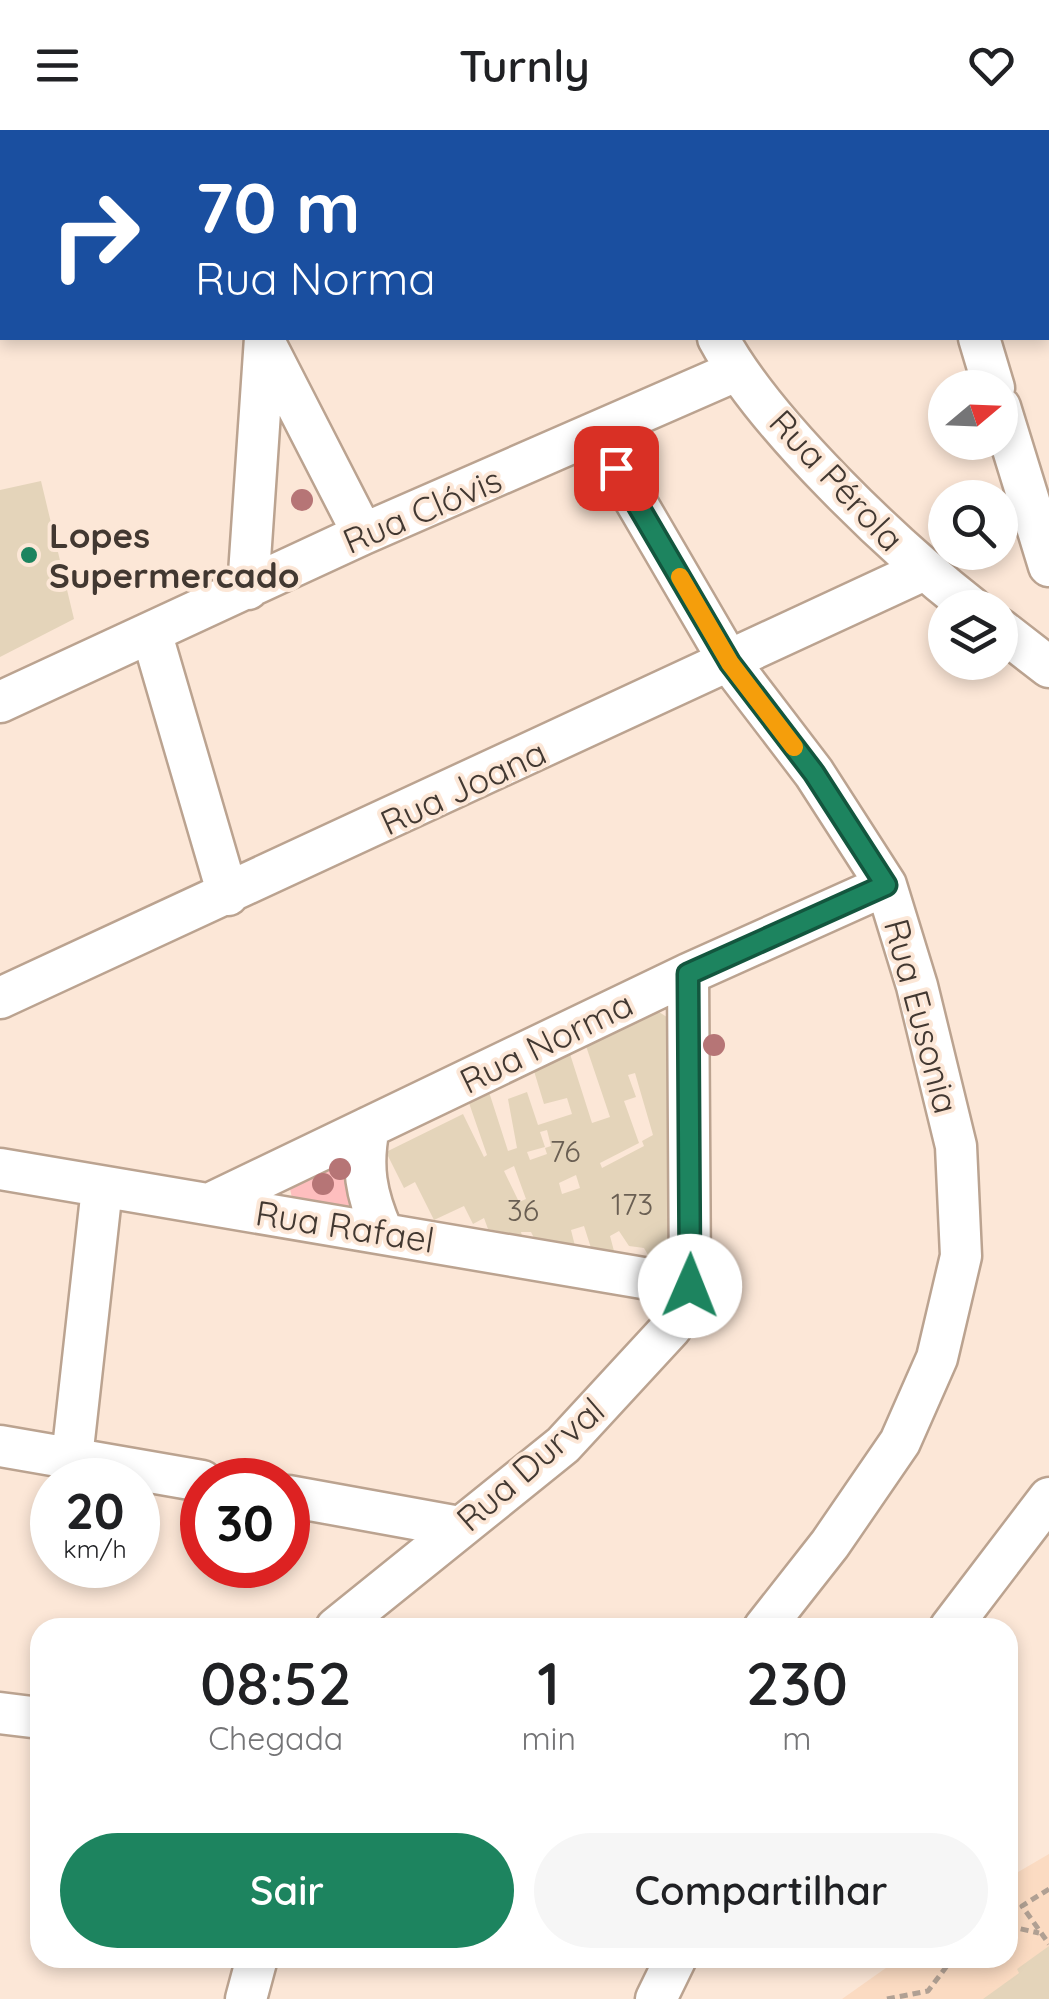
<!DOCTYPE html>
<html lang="pt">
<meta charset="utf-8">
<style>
body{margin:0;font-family:Quicksand,sans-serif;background:#f6f6f6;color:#202124;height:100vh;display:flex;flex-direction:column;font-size:38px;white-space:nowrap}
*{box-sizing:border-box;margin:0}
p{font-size:32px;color:#757577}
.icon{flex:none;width:55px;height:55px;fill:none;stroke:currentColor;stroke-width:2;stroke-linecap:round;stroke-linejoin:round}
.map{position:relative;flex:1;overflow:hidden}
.side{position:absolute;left:30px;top:1488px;width:988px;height:350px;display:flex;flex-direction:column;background:#fff;border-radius:30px;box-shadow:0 5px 15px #0003}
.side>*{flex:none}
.banner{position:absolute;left:0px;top:0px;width:1050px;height:210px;box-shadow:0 5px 15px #0003;background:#1a4fa0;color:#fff;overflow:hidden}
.needle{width:65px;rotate:71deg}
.buttons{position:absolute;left:928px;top:240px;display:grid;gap:20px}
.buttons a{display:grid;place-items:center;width:90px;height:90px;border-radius:50%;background:#fff;box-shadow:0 5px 15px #0003;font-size:50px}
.speed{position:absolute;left:30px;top:1328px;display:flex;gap:20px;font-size:50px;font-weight:700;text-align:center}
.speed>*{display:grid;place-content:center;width:130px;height:130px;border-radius:50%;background:#fff;box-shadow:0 5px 15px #0003;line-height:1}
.speed small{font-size:25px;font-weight:400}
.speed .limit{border:15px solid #d22;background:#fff;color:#111}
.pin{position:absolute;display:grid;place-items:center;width:85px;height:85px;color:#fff;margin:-42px;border-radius:20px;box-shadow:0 5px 15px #0006}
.me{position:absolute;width:110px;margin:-55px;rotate:1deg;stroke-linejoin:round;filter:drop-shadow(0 0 8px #0008)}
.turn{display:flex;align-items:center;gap:35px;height:210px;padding:0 30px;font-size:45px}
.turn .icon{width:130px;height:130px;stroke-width:2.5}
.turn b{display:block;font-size:70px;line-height:85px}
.eta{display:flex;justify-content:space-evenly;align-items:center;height:170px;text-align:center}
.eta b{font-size:60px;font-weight:600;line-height:70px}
.action{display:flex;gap:20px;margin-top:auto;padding:20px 30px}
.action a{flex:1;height:115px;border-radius:60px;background:#1d845f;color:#fff;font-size:40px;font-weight:600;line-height:115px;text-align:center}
.action a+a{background:#f6f6f6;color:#202124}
header{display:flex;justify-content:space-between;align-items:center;height:130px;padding:0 30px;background:#fff;font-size:45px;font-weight:600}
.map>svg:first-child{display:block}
.built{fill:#fbdbc2}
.green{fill:#febebe}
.building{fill:#e4d4ba;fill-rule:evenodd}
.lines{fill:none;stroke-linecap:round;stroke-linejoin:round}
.minor-casing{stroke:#bba390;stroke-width:45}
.path{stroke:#b0a093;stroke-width:5;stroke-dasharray:8 5;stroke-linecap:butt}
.minor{stroke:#fff;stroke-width:40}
.tree{fill:#b67576}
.route-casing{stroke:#13563e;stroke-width:25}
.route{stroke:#1d845f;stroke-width:18}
.slow{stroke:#f59e0b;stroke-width:18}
.poi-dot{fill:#1d845f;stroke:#fce7d7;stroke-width:4}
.labels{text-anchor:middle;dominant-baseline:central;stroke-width:8;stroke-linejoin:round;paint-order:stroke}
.number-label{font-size:30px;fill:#6a5f53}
.street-label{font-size:35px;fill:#423831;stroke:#fce7d7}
.poi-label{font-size:35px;font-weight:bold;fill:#423831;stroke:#fce7d7;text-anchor:start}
</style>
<header><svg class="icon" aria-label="menu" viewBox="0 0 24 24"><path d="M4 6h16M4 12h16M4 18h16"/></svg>Turnly<svg class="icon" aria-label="heart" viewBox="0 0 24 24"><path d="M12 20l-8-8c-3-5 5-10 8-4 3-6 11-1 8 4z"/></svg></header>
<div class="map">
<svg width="1049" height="1869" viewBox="0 0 1049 1869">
<rect width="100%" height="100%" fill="#fce7d7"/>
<path class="built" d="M 1049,1724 L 1049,1869 L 842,1869 L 900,1828 L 1008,1828 L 1008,1748 Z"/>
<path class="green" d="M 634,0 L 905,0 L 906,2 L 635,2 Z
M 348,1027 L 350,1077 L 292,1068 L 289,1054 Z"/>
<path class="building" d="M 41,351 L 74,489 L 0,527 L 0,360 Z
M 659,882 L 670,889 L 673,1104 L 662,1121 L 648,1125 L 644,1118 L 629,1116 L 619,1101 L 610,1106 L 614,1121 L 591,1118 L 584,1096 L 571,1100 L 575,1116 L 534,1108 L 531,1102 L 521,1102 L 522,1106 L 488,1099 L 484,1088 L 473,1094 L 464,1076 L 434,1090 L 415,1052 L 404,1058 L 386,1022 L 463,984 L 484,1027 L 487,1025 L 469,973 L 489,962 L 508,1021 L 517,1018 L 508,969 L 527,962 L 538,995 L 572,984 L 567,968 L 544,974 L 534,941 L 570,924 L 592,993 L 610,987 L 586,916 ZM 635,943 L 653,1005 L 642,1011 L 644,1016 L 602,1038 L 600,1033 L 639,1013 L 624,971 L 636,967 L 628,945 ZM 547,1000 L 551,1016 L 545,1018 L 547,1024 L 530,1030 L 527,1022 L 545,1017 L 540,1002 ZM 514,1036 L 526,1069 L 519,1072 L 504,1041 ZM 576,1045 L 580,1058 L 562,1064 L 559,1053 Z
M 1049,1816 L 1049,1869 L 983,1869 L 1019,1843 L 1017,1839 Z"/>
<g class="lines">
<defs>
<path id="minor" d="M 231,0 L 232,2
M 608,0 L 609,2
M 922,0 L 923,2
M 1048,34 L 1049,35
M 0,146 L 2,145
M 718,208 C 765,295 893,416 972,478
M 979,208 L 994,258
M 267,217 L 363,404
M 1000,277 L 1049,436
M 597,305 L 730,533 L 814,643 L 886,755 L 917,856 L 956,1016 L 961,1126 L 937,1228 L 900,1312 L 830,1414 L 764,1498
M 248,459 L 265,208
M 1000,499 L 1049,537
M 152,505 L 228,765
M 0,572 L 363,404 L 736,241
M 0,868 L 924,440
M 369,997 C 361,1037 366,1064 382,1101
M 0,1039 L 690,1156
M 209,1074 L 688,844 L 886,755
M 0,1316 L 202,1351
M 72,1328 L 102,1058
M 288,1366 L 459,1397
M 336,1498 L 563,1315 L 671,1198 L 690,1156 L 688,844
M 950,1498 L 1049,1368
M 0,1583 L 40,1588
M 246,1869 L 257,1828
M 656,1869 L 676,1828"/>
</defs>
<use href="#minor" class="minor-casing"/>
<path class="path" d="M 1049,1759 L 1022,1776 L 1049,1814
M 1008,1796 L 1039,1803
M 887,1869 L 928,1861 L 953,1828"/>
<use href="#minor" class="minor"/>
</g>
<g class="tree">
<circle cx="302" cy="370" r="11"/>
<circle cx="714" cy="915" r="11"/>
<circle cx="340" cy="1039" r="11"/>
<circle cx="323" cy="1054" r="11"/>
</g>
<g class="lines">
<defs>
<path id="route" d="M 616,338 L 730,533 L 814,643 L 886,755 L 688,844 L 690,1156"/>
</defs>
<use href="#route" class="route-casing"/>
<use href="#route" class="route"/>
<path class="slow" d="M 680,447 L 730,533 L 794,617"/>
</g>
<circle class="poi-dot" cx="29" cy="425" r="10"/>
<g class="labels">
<g class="number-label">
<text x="565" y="1021">76</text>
<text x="632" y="1074">173</text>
<text x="523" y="1080">36</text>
</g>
<g class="street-label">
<text transform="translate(837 350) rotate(47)">Rua Pérola</text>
<text transform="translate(422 380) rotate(-23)">Rua Clóvis</text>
<text transform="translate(463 657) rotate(-25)">Rua Joana</text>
<text transform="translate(922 886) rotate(75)">Rua Eusonia</text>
<text transform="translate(546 912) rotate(-26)">Rua Norma</text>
<text transform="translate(345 1096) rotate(9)">Rua Rafael</text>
<text transform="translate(530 1334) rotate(-41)">Rua Durval</text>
</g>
<g class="poi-label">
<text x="49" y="405">Lopes<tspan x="49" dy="40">Supermercado</tspan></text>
</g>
</g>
</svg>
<div class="buttons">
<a><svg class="needle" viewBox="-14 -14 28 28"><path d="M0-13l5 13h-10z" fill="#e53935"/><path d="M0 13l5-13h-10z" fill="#757577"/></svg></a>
<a><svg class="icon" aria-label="search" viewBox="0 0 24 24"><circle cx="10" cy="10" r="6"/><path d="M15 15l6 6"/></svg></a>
<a><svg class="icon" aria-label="layers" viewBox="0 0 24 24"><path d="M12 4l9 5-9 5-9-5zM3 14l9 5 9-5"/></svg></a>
</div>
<div class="speed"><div>20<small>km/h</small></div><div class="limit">30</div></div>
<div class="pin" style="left:616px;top:338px;background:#d93025"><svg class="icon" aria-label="arrive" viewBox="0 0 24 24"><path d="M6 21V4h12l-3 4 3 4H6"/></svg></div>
<svg class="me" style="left:690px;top:1156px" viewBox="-20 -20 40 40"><circle r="19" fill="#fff"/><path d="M0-13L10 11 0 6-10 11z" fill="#1d845f"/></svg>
<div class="banner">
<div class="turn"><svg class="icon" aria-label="right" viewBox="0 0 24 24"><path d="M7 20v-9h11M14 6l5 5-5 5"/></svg><div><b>70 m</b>Rua Norma</div></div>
</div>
<section class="side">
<div class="eta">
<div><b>08:52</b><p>Chegada</p></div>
<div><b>1</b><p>min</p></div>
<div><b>230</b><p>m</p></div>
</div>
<div class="action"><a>Sair</a><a>Compartilhar</a></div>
</section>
</div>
